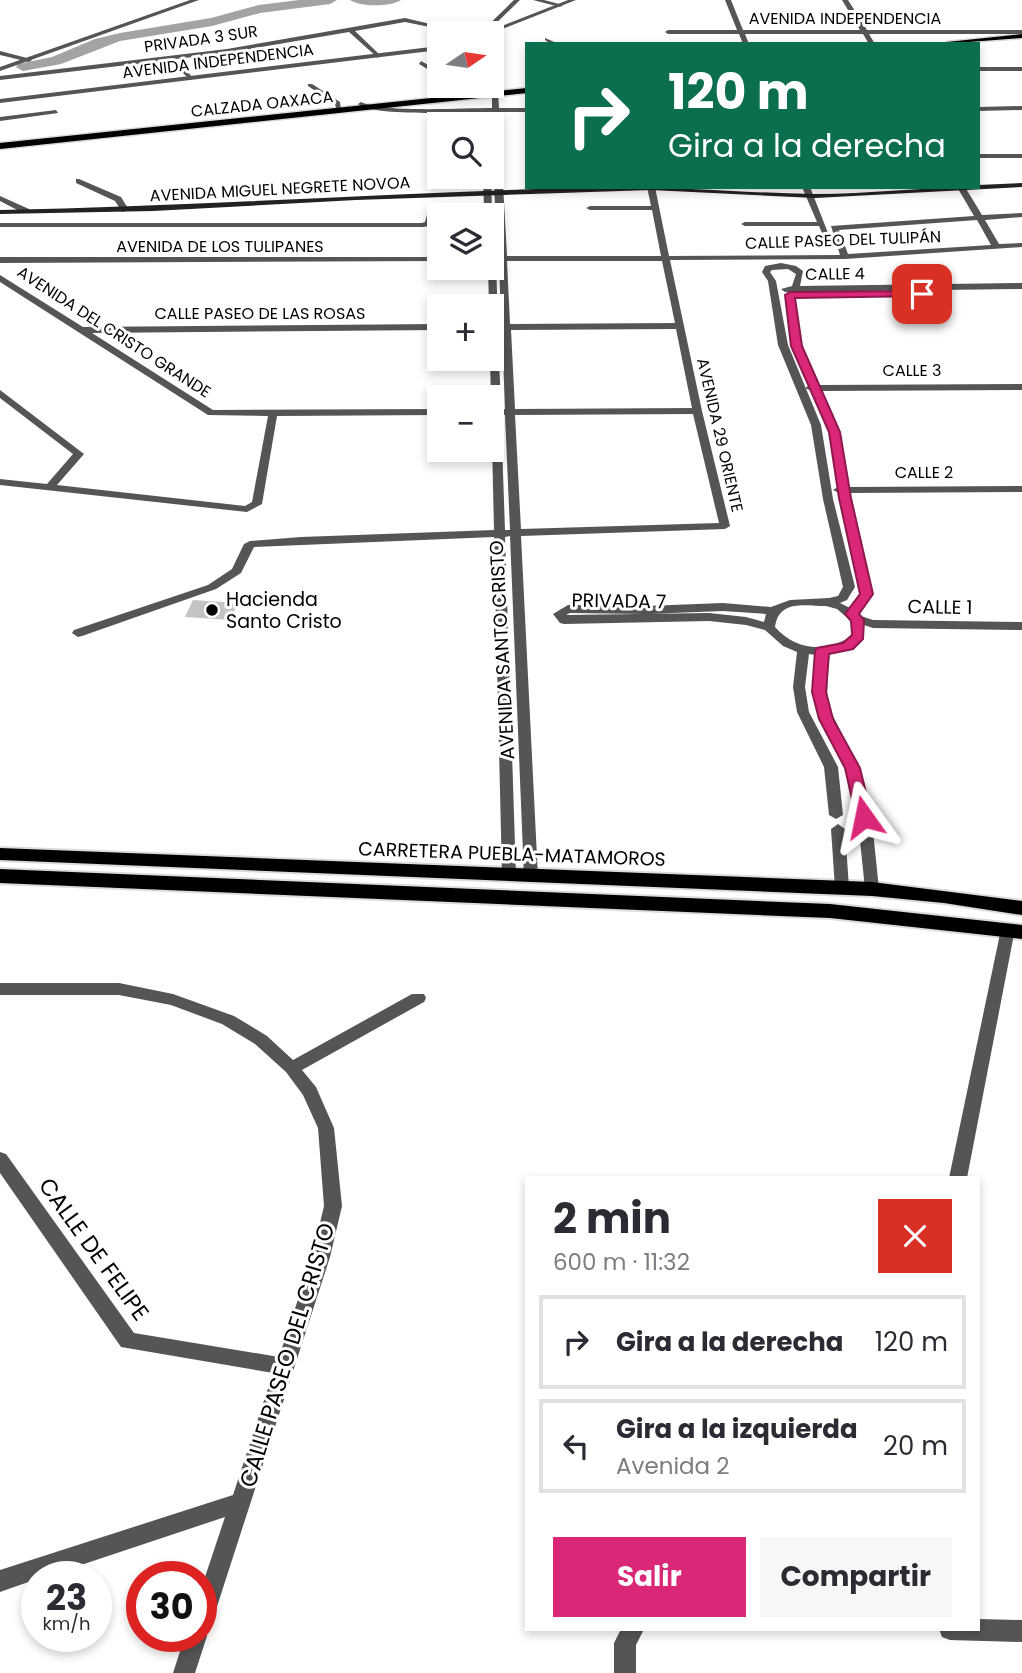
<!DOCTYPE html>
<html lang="es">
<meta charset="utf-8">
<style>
body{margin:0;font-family:Poppins,sans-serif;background:#f7f7f7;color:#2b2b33;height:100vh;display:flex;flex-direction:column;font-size:26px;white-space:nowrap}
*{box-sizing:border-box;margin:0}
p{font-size:23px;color:#7c7c81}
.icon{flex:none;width:38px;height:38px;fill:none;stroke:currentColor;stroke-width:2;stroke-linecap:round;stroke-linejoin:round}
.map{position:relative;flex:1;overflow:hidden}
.panel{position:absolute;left:525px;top:1176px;width:455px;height:455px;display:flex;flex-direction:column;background:#fff;border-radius:0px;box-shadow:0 4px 10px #0003}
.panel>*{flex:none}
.top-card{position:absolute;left:525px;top:42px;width:455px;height:147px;border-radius:0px;box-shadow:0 4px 10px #0003;background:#0b6e4f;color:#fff;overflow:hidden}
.needle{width:46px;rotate:77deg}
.tools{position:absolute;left:427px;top:21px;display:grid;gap:14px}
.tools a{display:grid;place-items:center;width:77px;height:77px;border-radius:0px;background:#fff;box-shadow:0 4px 10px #0003;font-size:35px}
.speed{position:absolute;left:21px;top:1561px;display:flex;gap:14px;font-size:35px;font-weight:700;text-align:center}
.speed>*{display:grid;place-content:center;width:91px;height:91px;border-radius:50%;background:#fff;box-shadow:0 4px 10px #0003;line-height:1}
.speed small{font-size:18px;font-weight:400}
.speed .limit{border:10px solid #d22;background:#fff;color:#111}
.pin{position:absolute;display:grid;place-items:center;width:60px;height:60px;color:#fff;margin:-30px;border-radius:14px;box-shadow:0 4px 10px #0006}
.me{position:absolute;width:77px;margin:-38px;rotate:348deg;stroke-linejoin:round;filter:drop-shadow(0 0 5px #0008)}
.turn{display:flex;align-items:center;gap:24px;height:147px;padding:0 28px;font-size:32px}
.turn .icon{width:91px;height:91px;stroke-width:2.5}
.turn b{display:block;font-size:49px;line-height:60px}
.round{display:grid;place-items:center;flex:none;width:74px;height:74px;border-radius:0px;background:#f7f7f7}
.headline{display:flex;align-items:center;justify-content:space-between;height:119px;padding:0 28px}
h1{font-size:42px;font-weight:700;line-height:52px}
.primary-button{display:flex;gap:14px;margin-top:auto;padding:14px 28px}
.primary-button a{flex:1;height:80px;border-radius:0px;background:#db2777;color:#fff;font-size:28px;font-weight:700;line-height:80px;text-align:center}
.primary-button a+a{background:#f7f7f7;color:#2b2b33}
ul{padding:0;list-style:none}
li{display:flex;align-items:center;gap:21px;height:94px;margin:0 14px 10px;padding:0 14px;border:4px solid #e1e1e2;border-radius:0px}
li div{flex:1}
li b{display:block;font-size:26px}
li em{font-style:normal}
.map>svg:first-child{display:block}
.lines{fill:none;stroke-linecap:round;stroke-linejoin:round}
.river{fill:#a3a3a3;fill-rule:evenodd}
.building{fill:#c4c4c4}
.primary-casing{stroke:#dbdbdb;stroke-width:3}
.trunk-casing{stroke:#dbdbdb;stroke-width:4}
.minor{fill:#555;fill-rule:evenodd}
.tertiary{fill:#555;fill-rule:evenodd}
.secondary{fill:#222;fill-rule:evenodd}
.primary{fill:#000;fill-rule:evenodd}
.trunk{fill:#000;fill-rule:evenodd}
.route{fill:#db2777;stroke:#8e194d;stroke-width:2}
.poi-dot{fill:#000;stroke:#fff;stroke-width:2.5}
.labels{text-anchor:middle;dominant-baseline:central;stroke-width:6;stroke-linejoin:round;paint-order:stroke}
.far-street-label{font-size:16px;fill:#000;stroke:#fff}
.poi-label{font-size:19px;fill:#000;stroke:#fff;text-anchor:start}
.street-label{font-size:19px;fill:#000;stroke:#fff}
.near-street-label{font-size:23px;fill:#000;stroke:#fff}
</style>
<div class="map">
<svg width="1022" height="1673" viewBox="0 0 1022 1673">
<rect width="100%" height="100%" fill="#fff"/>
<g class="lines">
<path class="river" d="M 299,0 L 337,0 L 330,4 L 260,13 L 212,26 L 120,41 L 61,64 L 23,71 L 16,67 L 18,64 L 52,57 L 95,39 L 120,33 L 211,18 L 259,5 Z
M 350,0 L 401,0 C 391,7 360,7 350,0 Z"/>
</g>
<path class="building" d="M 193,600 L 238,603 L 231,620 L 185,617 Z"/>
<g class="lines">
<defs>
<path id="primary" d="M 1022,34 L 1022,38 L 943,44 L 947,42 Z
M 527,88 L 527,93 L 0,149 L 0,143 Z"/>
<path id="trunk" d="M 0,848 L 872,882 L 1022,901 L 1022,915 L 944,903 L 872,896 L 0,860 Z
M 0,869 L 830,904 L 1022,925 L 1022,939 L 830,918 L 0,883 Z"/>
</defs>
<use href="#primary" class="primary-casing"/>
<use href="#trunk" class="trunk-casing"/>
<path class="minor" d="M 514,0 L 520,0 L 486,33 L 480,33 Z
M 533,0 L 544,0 L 563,5 L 560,7 Z
M 725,0 L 731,0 L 743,30 L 860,30 L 842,0 L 848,0 L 867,30 L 1022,30 L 1022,34 L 869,34 L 875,44 L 869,44 L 863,34 L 745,34 L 749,44 L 743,44 L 739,34 L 668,34 L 665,32 L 668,30 L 737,30 Z
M 405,18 L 469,33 L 459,33 L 405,22 L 355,31 L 380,55 L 378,58 L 349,32 L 227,53 L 176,59 L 193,78 L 190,80 L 170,60 L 0,80 L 0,76 L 227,49 Z
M 545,38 L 559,44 L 551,44 L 545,40 Z
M 0,51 L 31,59 L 32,60 L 29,62 L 0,55 Z
M 421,61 L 439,71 L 439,76 L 419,64 Z
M 978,67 L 1022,67 L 1022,71 L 978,71 Z
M 308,84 L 312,84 L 340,102 L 341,111 L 337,111 L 335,104 L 308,86 Z
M 456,86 L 463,86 L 472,92 L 467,93 Z
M 495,91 L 498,93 L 499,108 L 527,108 L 527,112 L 499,112 L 507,256 L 661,256 L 652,210 L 590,210 L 586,208 L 590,206 L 651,206 L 647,187 L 655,187 L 669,256 L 840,255 L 831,226 L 974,216 L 957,187 L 965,187 L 982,215 L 1022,213 L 1022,217 L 985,220 L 999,244 L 1022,243 L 1022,247 L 845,259 L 670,260 L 702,411 L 730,526 L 725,529 L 521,536 L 538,877 L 531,882 L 524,877 L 510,536 L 505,537 L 516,876 L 509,881 L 502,876 L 494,537 L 254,547 L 241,573 L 216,589 L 82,636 L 78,637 L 72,633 L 74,630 L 208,585 L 232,569 L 244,544 L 250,541 L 301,537 L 494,530 L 490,359 L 492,306 L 489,306 L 488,268 L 492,268 L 492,259 L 499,256 L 496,213 L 434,215 L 431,226 L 422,227 L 0,227 L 0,223 L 422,223 L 425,222 L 428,211 L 431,211 L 484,209 L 483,177 L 491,177 L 492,209 L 495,209 L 492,112 C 468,112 372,117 358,104 L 361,102 C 383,113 463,108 492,108 L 492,93 ZM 977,220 L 991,245 L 848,254 L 839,230 ZM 496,261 L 499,261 L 501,324 L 498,324 ZM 507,261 L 662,261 L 675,323 L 510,324 ZM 676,329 L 692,408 L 515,409 L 511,330 ZM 498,330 L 502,330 L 505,409 L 501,410 ZM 501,414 L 505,415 L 510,530 L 505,530 ZM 693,414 L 719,523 L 521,529 L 515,415 Z
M 1022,106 L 1022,110 L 978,111 L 978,107 Z
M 56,110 L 58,113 L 0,121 L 0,117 Z
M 978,154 L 1022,154 L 1022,158 L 978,158 Z
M 79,179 L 121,197 L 129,210 L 122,212 L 115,201 L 76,183 L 76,179 Z
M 802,187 L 810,187 L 828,233 L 822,233 L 819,226 L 745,226 L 741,224 L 745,222 L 817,222 Z
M 0,196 L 29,209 L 30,211 L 23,213 L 0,201 Z
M 0,257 L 439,257 L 439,261 L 0,263 Z
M 781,263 L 796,266 L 803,271 L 800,286 L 1022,283 L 1022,289 L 785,292 L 781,289 L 792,286 L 796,274 L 788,269 L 772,270 L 770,272 L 776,281 L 788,345 L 821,425 L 833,499 L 855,587 L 847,600 L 840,603 L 850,608 L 861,594 L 839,493 L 833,490 L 838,487 L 830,432 L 812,391 L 805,388 L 810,385 L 792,346 L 787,293 L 794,295 L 802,346 L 819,385 L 1022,384 L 1022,390 L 821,391 L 840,432 L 849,487 L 1022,486 L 1022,492 L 850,493 L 873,594 L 858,615 L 873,620 L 1022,622 L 1022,630 L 873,628 L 864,625 L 863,639 L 853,646 L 828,654 L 827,704 L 859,768 L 871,817 L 864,821 L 857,817 L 845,768 L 815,704 L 816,655 L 809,654 L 805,687 L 809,712 L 838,767 L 843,815 L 836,819 L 829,815 L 824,767 L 797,712 L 793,687 L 797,652 L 783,646 L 765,630 L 746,625 L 709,621 L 564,624 L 560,623 L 553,614 L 568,605 L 646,606 L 723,603 L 771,607 L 790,600 L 829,598 L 838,596 L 843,587 L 823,499 L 811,425 L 778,345 L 768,281 L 762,272 L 765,266 ZM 826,606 L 837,609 L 851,621 L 853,635 C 827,653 796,651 775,627 C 779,599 805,606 826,606 ZM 723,611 L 766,614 L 764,622 L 746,617 L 709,613 L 566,615 L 570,613 L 646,614 Z
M 0,275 L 83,327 L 439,324 L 439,330 L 92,333 L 213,410 L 439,409 L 439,415 L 277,416 L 262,504 L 247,512 L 0,485 L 0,479 L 47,484 L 73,454 L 0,398 L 0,390 L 84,454 L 57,485 L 245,506 L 252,502 L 268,416 L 208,415 L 0,282 Z
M 838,824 L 845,829 L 849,888 L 842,893 L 835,888 L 831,829 Z
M 866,826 L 873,831 L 879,889 L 872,894 L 865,889 L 859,831 Z
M 1008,924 L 1013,925 L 1015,929 L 967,1178 L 949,1178 L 1001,929 L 1003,925 Z
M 0,983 L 119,983 L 173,994 L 234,1016 L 267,1036 L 293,1060 L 412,994 L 424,994 L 426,998 L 424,1002 L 302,1070 L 316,1087 L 334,1128 L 342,1206 L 330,1257 L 212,1622 L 209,1630 L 205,1631 L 207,1636 L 195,1673 L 173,1673 L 185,1636 L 201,1636 L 201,1589 L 225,1517 L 45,1577 L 37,1577 L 37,1579 L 0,1592 L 0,1570 L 233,1495 L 273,1373 L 121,1347 L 0,1173 L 0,1152 L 6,1154 L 134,1333 L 279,1357 L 312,1257 L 324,1206 L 318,1128 L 303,1095 L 286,1072 L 255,1044 L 222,1024 L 171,1005 L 119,995 L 0,995 Z
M 978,1619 L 1022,1620 L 1022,1642 L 950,1640 L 942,1637 L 939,1629 L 978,1629 Z
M 621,1629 L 644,1629 L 636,1645 L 636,1673 L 614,1673 L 614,1643 Z"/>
<path class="tertiary" d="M 190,0 L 199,0 L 0,71 L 0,67 Z
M 568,0 L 576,0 L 492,33 L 484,33 Z
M 439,46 L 439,50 L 0,103 L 0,99 Z"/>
<path class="secondary" d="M 1022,183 L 1022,187 L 815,198 L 651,190 L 356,200 L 153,211 L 0,214 L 0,210 C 201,206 402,192 603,187 C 674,186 744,193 814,194 C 869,194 924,187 978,187 L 978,185 Z"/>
<use href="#primary" class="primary"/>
<use href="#trunk" class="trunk"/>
</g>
<path class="route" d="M 922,291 L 925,292 L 925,296 L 795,298 L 802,346 L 840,432 L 851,498 L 873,594 L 859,614 L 864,620 L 863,639 L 853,649 L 829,654 L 826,692 L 833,719 L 860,768 L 872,817 L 864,822 L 856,817 L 845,768 L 819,719 L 812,692 L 815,651 L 817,648 L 843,643 L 852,635 L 851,621 L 845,614 L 860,594 L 839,498 L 829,432 L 791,346 L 785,295 L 790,292 Z"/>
<circle class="poi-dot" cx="212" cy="610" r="7"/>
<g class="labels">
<g class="far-street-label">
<text x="845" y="18">AVENIDA INDEPENDENCIA</text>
<text transform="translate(201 39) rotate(-8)">PRIVADA 3 SUR</text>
<text transform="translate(218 61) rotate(-7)">AVENIDA INDEPENDENCIA</text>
<text transform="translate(262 104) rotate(-6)">CALZADA OAXACA</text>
<text transform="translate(280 189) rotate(-3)">AVENIDA MIGUEL NEGRETE NOVOA</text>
<text transform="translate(843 240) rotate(-2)">CALLE PASEO DEL TULIPÁN</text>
<text x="220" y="246">AVENIDA DE LOS TULIPANES</text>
<text transform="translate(835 274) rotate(-1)">CALLE 4</text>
<text x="260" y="313">CALLE PASEO DE LAS ROSAS</text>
<text transform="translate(114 332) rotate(33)">AVENIDA DEL CRISTO GRANDE</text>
<text x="912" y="370">CALLE 3</text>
<text transform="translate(720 435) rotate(77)">AVENIDA 29 ORIENTE</text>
<text x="924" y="472">CALLE 2</text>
</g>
<g class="poi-label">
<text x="226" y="599">Hacienda<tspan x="226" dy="22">Santo Cristo</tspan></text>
</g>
<g class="street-label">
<text transform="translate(619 601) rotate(1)">PRIVADA 7</text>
<text transform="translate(940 607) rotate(1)">CALLE 1</text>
<text transform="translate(502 650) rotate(-93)">AVENIDA SANTO CRISTO</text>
<text transform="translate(512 854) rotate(2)">CARRETERA PUEBLA-MATAMOROS</text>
</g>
<g class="near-street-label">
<text transform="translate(94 1249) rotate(54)">CALLE DE FELIPE</text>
<text transform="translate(287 1355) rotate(-73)">CALLE PASEO DEL CRISTO</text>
</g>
</g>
</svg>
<div class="tools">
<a><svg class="needle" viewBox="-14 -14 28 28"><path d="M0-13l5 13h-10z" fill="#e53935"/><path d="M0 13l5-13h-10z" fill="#7c7c81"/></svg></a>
<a><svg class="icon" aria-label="search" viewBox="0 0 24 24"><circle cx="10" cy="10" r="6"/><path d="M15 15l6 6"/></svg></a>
<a><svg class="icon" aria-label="layers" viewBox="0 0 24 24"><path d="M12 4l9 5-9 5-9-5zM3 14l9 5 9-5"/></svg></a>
<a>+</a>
<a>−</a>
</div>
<div class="speed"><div>23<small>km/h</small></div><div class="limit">30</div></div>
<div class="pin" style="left:922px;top:294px;background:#d93025"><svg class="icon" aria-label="arrive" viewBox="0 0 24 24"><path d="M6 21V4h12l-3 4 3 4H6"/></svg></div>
<svg class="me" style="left:864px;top:817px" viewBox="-20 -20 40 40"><path d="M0-17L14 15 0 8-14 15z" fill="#db2777" stroke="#fff" stroke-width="4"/></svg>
<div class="top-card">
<div class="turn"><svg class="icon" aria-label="right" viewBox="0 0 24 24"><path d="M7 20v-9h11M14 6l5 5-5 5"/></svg><div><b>120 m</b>Gira a la derecha</div></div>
</div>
<section class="panel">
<div class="headline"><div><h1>2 min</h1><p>600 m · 11:32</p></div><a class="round" style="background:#d93025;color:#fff"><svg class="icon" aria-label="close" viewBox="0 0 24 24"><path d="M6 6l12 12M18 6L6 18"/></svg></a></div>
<ul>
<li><svg class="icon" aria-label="right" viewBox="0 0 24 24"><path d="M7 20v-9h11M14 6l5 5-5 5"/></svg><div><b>Gira a la derecha</b></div><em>120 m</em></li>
<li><svg class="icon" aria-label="left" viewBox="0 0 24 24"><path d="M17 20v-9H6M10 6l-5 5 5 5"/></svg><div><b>Gira a la izquierda</b><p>Avenida 2</p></div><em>20 m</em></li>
</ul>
<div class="primary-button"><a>Salir</a><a>Compartir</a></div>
</section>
</div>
